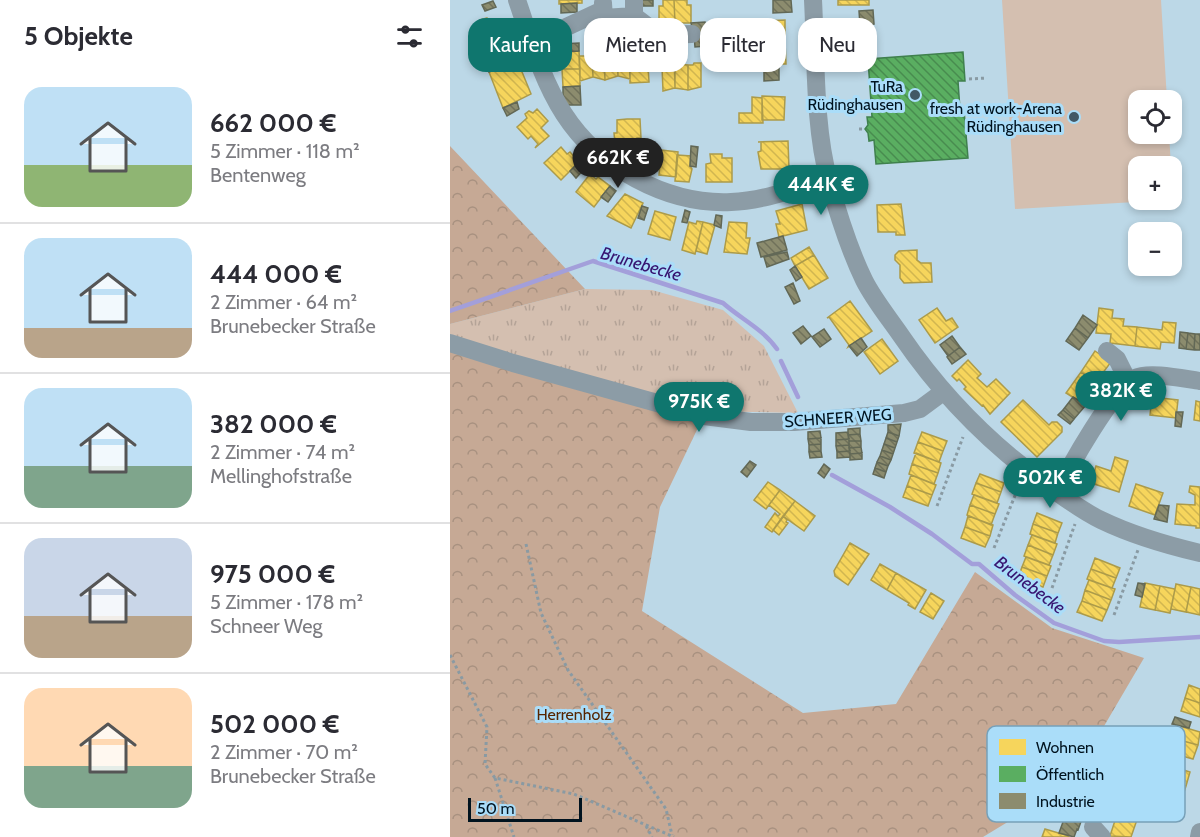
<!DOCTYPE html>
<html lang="de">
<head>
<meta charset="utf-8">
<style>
	body { margin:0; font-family:Cabin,sans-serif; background:#f7f7f7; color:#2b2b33; height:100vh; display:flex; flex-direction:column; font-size:22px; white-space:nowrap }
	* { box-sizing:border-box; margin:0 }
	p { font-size:20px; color:#7c7c81 }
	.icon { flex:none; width:33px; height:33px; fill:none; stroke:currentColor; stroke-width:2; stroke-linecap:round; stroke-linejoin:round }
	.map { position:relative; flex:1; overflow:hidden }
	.details { display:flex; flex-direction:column; background:#fff; width:450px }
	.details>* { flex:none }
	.banner { position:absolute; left:18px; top:18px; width:570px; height:54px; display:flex; gap:12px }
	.fabs { position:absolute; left:678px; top:90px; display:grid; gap:12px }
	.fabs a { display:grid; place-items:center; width:54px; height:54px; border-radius:12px; background:#fff; box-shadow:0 3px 9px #0003; font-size:30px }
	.scale { position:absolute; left:18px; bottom:15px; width:114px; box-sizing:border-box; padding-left:6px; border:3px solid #00131f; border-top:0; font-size:16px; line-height:21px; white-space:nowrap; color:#00131f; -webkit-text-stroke:4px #aaddf9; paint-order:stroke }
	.price { position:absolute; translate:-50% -51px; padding:0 14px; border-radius:21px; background:#0f766e; color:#fff; font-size:20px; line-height:39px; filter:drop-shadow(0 2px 3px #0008) }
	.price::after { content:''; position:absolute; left:50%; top:36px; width:18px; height:14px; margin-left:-9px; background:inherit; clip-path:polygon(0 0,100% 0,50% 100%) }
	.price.on { background:#222; color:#fff }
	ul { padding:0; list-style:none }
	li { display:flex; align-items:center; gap:18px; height:150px; padding:0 24px }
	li+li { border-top:2px solid #e1e1e2 }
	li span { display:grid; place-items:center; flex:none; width:168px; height:120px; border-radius:18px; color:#555 }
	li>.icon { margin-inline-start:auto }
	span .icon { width:72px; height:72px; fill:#fffc; stroke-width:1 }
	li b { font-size:26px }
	h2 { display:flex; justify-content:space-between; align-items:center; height:72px; padding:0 24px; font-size:26px }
	.pill { padding:0 21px; border-radius:18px; background:#fff; box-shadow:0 3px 9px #0003; font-size:21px; line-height:54px }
	.pill.on { background:#0f766e; color:#fff }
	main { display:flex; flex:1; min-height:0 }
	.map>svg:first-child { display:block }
</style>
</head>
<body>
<main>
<section class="details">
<h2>5 Objekte<svg class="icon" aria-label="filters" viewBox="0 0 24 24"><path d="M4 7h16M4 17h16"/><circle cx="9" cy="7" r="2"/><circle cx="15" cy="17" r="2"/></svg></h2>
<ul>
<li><span style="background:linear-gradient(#bfe0f5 65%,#8fb573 0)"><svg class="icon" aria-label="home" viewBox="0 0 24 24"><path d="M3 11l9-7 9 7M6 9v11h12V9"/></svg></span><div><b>662 000 €</b><p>5 Zimmer · 118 m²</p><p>Bentenweg</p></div></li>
<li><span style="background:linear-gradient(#bfe0f5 75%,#b9a48a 0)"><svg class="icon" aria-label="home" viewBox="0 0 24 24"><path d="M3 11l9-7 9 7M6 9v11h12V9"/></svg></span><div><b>444 000 €</b><p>2 Zimmer · 64 m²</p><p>Brunebecker Straße</p></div></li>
<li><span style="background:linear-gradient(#bfe0f5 65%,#7fa58c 0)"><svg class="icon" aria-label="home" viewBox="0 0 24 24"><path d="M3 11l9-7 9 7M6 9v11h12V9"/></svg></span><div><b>382 000 €</b><p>2 Zimmer · 74 m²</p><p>Mellinghofstraße</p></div></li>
<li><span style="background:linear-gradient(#c9d6e8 65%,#b9a48a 0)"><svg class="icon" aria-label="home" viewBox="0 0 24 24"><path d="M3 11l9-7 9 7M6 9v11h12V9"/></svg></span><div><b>975 000 €</b><p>5 Zimmer · 178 m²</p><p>Schneer Weg</p></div></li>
<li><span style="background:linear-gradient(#ffd9b3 65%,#7fa58c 0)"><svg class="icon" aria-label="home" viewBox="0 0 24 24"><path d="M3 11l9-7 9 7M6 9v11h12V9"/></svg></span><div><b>502 000 €</b><p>2 Zimmer · 70 m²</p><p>Brunebecker Straße</p></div></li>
</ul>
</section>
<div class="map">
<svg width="750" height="837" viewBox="0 0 750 837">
	<defs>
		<pattern id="grass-tufts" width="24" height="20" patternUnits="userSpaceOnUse" patternTransform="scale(1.5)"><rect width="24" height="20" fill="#d4bfb0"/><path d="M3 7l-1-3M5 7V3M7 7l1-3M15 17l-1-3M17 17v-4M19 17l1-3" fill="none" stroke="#b4a397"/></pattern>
		<pattern id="forest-crowns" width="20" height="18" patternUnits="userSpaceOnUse" patternTransform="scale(1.5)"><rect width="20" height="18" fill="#c6a995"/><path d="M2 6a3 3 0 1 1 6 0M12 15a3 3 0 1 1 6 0" fill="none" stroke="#a89180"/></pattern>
		<pattern id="homes-back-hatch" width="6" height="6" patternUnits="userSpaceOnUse" patternTransform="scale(1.5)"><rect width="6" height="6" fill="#f6d55c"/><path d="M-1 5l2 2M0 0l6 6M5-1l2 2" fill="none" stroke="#d1b650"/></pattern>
		<pattern id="public-back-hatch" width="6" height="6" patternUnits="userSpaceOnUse" patternTransform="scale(1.5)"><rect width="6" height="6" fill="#5aae61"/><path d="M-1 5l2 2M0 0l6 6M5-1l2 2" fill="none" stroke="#488c4f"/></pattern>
		<pattern id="industry-back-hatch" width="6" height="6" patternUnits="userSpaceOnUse" patternTransform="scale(1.5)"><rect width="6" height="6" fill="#8c8c6e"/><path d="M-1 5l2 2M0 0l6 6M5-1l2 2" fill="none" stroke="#70715a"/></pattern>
	</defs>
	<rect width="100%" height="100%" fill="#bcd8e7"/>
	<path fill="url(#grass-tufts)" d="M135,289l67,1 71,20 41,36 34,67 -92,-2 -256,-74v-13z"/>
	<path fill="url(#forest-crowns)" d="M0,146l135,143 -135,35z
		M0,337l256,74 -46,96 -18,104 161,102 93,-9 79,-132 77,56 92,30 -74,126 -87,53h-533z"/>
	<path fill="#d4bfb0" d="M552,0h159l6,100h-29v34h31l2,32h-33v34h31l-154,9z"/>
	<path fill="url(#homes-back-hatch)" stroke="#ac9b4a" stroke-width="1.5" d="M109,0h23v3l-23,1z
		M213,0h11l1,23 -16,1v-18h4z
		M224,0h13v5h4v18h-16z
		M388,0h31v5h-31z
		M37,18l3,6 -7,3 -3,-7z
		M335,20v22l-21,1 -2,-22z
		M47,22l9,21 -21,8 -3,-6 -3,1 -3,-8 3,-1 -2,-7z
		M335,42l1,22h-23l1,-21z
		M198,50v16l-18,1 -1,-16z
		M129,51l1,18h-18l-1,-17z
		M167,52l12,3 1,24 -12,-3z
		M167,52l1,24 -13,4 -1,-25z
		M136,53h6l1,24 -13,4 -1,-25h7z
		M142,53l12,2 1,25 -12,-3z
		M217,55h7l1,33 -12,3 -1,-24 6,-1z
		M63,63l7,4 11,27 -28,14 -14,-36z
		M244,63h7v24l-13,3v-25h5z
		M225,64l13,1v25l-13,-2z
		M198,66l1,16 -19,1v-16z
		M112,69h18v17l-17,1z
		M312,96l23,1 -1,23h-22z
		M302,97l10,1 1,25h-24v-10h13z
		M87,109l11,12 -7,7 8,8 -14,12 3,-4 -7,-8 -3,3 -11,-12 10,-9 -2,-4 4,-3 4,2z
		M177,119h13l1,19h-4v5l-22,1 -1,-11h3v-13z
		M338,141l1,28h-28l-3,-17 3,-1v-9h-3z
		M111,147l6,7 3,-2 9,10 -18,18 -17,-17z
		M211,150l17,2 -2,25 -17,-2z
		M260,154h12v4h10v24h-26v-18l5,-1z
		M227,155l14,1 -1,10 2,3 -3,13 -14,-1z
		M140,174l6,5 2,-2 12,9 -16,21 -18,-15z
		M175,194l18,9 -12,25 -24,-12z
		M352,204l5,26 -28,7 -3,-13h4l-4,-13z
		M451,204l4,31h-9v-3h-18l-1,-27z
		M205,211l21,6 -6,23 -22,-6z
		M247,221l6,1 -8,32 -13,-4 7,-28 7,2z
		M253,222l12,3 -8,29 -11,-3z
		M279,222l18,1 -1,15h4l-3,16 -23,-2z
		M359,247l5,8 -19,11 -4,-8z
		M467,250v10l4,3h10l1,19 -28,1 -4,-5v-13l-5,-5v-5l4,-4z
		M364,255l14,23 -19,11 -14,-23z
		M400,301l22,30 -24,16 1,-2 -20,-28 -2,1z
		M487,308l9,13 6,-3 6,9 -23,16 -16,-23z
		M649,308l14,2 -1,8 12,1 -1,7 14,1 -2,19 -25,-3 1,-9 -15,-1z
		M713,322l13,1 -2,20 -13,-1 -1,7 -25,-3 2,-19 25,3z
		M432,339l16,22 -18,13 -16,-22z
		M645,351l16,11 -15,20 -15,-10z
		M518,360l13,14 -4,4 10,9 9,-8 14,14 -20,21 -7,-9 -1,1 -18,-17 2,-2 -7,-8 -2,2 -5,-5z
		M631,372l15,10 -14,21 -16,-10z
		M702,397l26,3 -2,18 -26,-3z
		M573,400l26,25 3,-3h5l5,5v5l-25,25 -36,-35z
		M746,401l4,1v19l-6,-1z
		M472,432l25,9 -4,10 -25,-9z
		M468,442l25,9 -4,11 -25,-9z
		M466,453l25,10 -3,10 -26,-9z
		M665,457l13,4 -9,31 -28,-9 5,-17 15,5z
		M462,464l26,9 -4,11 -25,-10z
		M530,474l24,9 -3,9 -25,-9z
		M461,475l25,10 -4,10 -25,-9z
		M318,482l12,8 -14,19 -12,-9z
		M526,483l25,9 -4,11 -25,-9z
		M686,484l27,9 -8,22 -26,-9z
		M457,486l25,9 -4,11 -25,-9z
		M740,486l10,1v41h-4v-2l-21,-2 2,-20 18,1v-10l-6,-3z
		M330,490l15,11 -23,31 -7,-5 10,-14 3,3 2,-2 -11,-9z
		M524,495l25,9 -4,10 -25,-9z
		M345,501l20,15 -11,15 -21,-15z
		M520,505l25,9 -4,11 -24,-10z
		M587,513l25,10 -4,10 -25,-9z
		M333,516l4,4 -1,2 2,1 -9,12 -6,-5z
		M518,516l25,9 -3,11 -25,-9z
		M583,524l25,9 -3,10 -25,-9z
		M515,527l25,9 -5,11 -24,-9z
		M582,535l25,9 -4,11 -25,-10z
		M400,543l19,11 -21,31 -13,-9 -1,-5z
		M578,545l25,10 -4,10 -25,-9z
		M576,557l25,9 -4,10 -25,-9z
		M645,558l25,10 -4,10 -25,-9z
		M430,564l16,9 -9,17 -16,-10z
		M572,567l25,9 -4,11 -25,-9z
		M641,569l25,9 -4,10 -25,-9z
		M446,573l30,17 -11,19 -7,-4 1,-2 -22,-13z
		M639,580l26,9 -4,11 -26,-10z
		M695,583l15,3 -5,24 -15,-3z
		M726,584l15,3 -5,25 -15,-3z
		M710,586l15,3 -5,24 -15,-3z
		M741,587l9,2v26l-14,-3z
		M635,590l26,10 -4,10 -25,-9z
		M481,593l13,8 -11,18 -13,-7z
		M632,601l25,9 -5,11 -25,-9z
		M739,685l11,4v14l-15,-5z
		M735,698l15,5v14l-19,-6z
		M726,725l24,7 -2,13 -26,-7z
		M722,738l26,7 -5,14 -25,-7z
		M714,764l26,8 -4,14 -26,-8z
		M710,778l26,8 -4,12 -26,-8z
		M670,805l20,6 -9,26 -21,-1z
		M595,829l24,7 -1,1h-26z"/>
	<path fill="url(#public-back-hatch)" stroke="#3f804d" stroke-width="1.5" d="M513,52l2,29h-7l2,29h4l4,48 -92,6 -2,-24 -5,1 -1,-8 -3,-4 3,-4 -1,-8h5l-4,-58z"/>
	<path fill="url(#industry-back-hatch)" stroke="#626856" stroke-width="1.5" d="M190,0h13v6h-13z
		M323,0h18l1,12 -19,1z
		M43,1l3,6 -11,4 -3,-6z
		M127,3v9l-16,1v-9z
		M423,10l1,14 -14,1 -1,-14z
		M178,21h7v14h-7z
		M255,22l1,13h-12l-3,-12z
		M244,35h12v11l-11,1z
		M160,39h6l1,13 -7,1z
		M166,39h7v13h-6z
		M129,43v8l-18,1v-8z
		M198,43v7h-13v-6z
		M49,61l2,6 -12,5 -2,-6z
		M329,66v14l-15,1v-14z
		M130,86l1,19h-14l-4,-6v-12z
		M67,102l2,7 -12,7 -4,-8z
		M241,146l7,1 -2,20 -6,-1z
		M129,162l6,6 -9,10 -6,-7z
		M160,186l6,5 -8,11 -7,-5z
		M192,206l6,2 -4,12 -6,-2z
		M235,210l5,2 -3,11 -5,-1z
		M266,215l6,1 -1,12 -7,-3z
		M333,236l4,14 -26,7 -4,-14z
		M337,252l2,7 -22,8 -3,-10z
		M345,266l7,11 -6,4 -6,-11z
		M343,283l7,18 -6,3 -9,-17z
		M633,315l14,10 -9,13 -13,-10z
		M353,326l8,10 -10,8 -8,-11z
		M625,328l13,10 -9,12 -13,-9z
		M374,329l7,10 -11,8 -8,-10z
		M730,332l8,1 -2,16 -7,-1z
		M738,333l7,1 -1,16 -8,-1z
		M745,334h5v16h-6z
		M502,336l8,11 -12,9 -8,-11z
		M411,338l6,9 -10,9 -8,-10z
		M510,347l6,7 -14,10 -5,-7z
		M623,397l13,8 -12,14 -11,-9z
		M613,410l11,9 -4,5 -12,-9z
		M726,412h7l-2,15 -6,-1z
		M451,424l-2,12 -11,-4v-7z
		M410,428v6l-12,1v-6z
		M370,431l1,7 -13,1v-7z
		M398,432l1,7 -13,1v-7z
		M438,432l11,4 -2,6 -11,-4z
		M410,434l1,7h-12l-1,-6z
		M371,438v6l-12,1 -1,-6z
		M436,438l11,4 -2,6 -11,-4z
		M399,439v6l-13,1v-6z
		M399,441h12v6l-12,1z
		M371,444v7l-12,1v-7z
		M434,444l11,4 -2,6 -11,-4z
		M399,445l1,6 -13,1 -1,-6z
		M411,447l1,6 -12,1 -1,-6z
		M432,450l11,4 -2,6 -11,-4z
		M371,451l1,6 -12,1 -1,-6z
		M400,451v6l-13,1v-6z
		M412,453v6l-12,1v-6z
		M430,456l11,4 -3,6 -11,-4z
		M300,461l6,4 -9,12 -6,-5z
		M427,462l11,4 -2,6 -11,-4z
		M374,464l6,5 -6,9 -6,-5z
		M425,468l11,4 -2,6 -11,-4z
		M709,505l10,1 -2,16 -13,-3z
		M688,583l7,1 -3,13 -7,-2z
		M725,717l16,5 -2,6 -17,-4z
		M621,800l16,5 -9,25 -1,-1 -3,8 -15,-4z"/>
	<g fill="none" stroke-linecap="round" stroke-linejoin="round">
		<path stroke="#a39fda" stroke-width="4.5" d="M0,311l143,-50 130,42c18,16 40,26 54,46
			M331,361l17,36
			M382,475l58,32 42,27 40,30h7l36,31 39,28 50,18 15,1 81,-5"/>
		<path stroke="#899aa3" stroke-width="3" stroke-dasharray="3 3" stroke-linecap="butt" d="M519,79l18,-1
			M409,129h6
			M487,506l26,-69
			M76,544l15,69 27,57 98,139 6,26
			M544,548l26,-65
			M602,588l23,-64
			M664,615l24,-65
			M0,655l37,72 -2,37 10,14 79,16 100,43
			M45,778l19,59
			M196,826l6,11"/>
		<path stroke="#8c9ca6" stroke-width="18" d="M67,0c13,38 25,80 47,114 34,53 103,91 167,88 32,-1 66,-14 98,-23
			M363,0c3,56 1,128 16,181 9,33 20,68 35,99 10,20 25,38 38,57 43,63 94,113 156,156 14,10 28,20 43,27 31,15 65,25 99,33
			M153,3l1,15 30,-2v-16
			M184,16l25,19 33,-1
			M82,43l71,-33
			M0,343l63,20 191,53 47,6h43l110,-9 16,-4 23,-17
			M657,351l10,8 12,24
			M607,493c12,-26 55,-103 78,-115 14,-7 50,1 65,3
			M643,827l9,10
			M749,837l1,-5"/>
	</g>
	<g fill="#425865" stroke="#aaddf9" stroke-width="2">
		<circle cx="465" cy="95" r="6"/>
		<circle cx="624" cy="117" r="6"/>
	</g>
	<g text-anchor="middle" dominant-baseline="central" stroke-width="6" stroke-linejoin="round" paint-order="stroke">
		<g font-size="16" fill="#00131f" stroke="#aaddf9" text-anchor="end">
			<text x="453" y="86">TuRa<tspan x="453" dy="18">Rüdinghausen</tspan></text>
			<text x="612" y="108">fresh at work-Arena<tspan x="612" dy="18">Rüdinghausen</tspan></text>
		</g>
		<g font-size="16" fill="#00131f" stroke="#aaddf9">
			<text transform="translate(388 418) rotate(-4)">SCHNEER WEG</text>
		</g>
		<g font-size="16" fill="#562500" stroke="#aaddf9">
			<text x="124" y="714">Herrenholz</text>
		</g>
		<g font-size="18" font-style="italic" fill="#371571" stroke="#aaddf9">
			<text transform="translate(191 264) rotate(16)">Brunebecke</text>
			<text transform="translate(580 585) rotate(37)">Brunebecke</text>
		</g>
	</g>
	<rect x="537" y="726" width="198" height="96" rx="9" fill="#aaddf9" stroke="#77a0b8" stroke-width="1.5"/>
	<rect x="549" y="739" width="27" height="16" fill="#f6d55c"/>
	<rect x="549" y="766" width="27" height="16" fill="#5aae61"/>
	<rect x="549" y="793" width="27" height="16" fill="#8c8c6e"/>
	<g font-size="16" fill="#00131f">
		<text x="586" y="753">Wohnen</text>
		<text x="586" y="780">Öffentlich</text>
		<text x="586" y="807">Industrie</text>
	</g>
</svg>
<div class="fabs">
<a><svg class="icon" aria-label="locate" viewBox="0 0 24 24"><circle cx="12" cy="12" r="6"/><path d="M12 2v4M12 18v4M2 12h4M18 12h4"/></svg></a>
<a>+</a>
<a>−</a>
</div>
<div class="scale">50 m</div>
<b class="price on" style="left:168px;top:189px">662K €</b>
<b class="price" style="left:371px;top:216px">444K €</b>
<b class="price" style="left:671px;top:422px">382K €</b>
<b class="price" style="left:249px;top:433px">975K €</b>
<b class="price" style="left:600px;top:509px">502K €</b>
<div class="banner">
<a class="pill on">Kaufen</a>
<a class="pill">Mieten</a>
<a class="pill">Filter</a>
<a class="pill">Neu</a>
</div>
</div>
</main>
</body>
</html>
